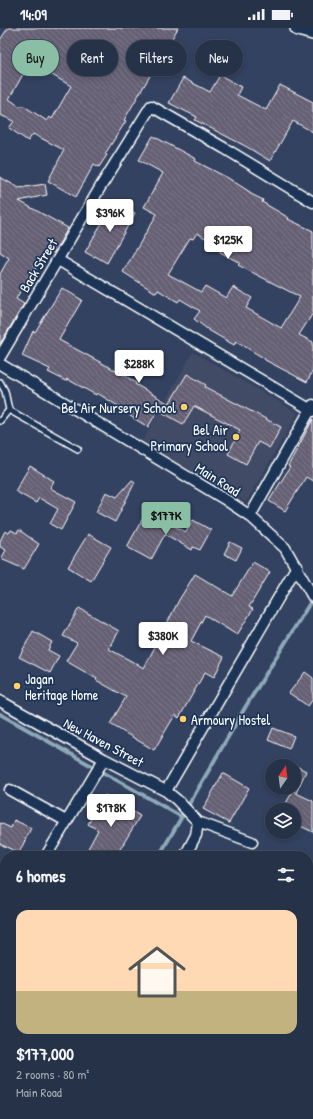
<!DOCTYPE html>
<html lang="en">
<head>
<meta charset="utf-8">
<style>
	body { margin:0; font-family:"Patrick Hand",sans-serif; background:#2e3a4f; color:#f1f3f6; height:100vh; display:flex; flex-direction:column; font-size:15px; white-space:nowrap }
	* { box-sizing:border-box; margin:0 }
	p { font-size:13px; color:#a4aab4 }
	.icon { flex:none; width:22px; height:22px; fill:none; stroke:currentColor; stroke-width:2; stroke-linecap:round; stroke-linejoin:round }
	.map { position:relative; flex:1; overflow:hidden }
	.sheet { position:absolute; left:0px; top:823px; width:313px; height:268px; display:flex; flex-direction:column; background:#263248; border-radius:16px 16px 0 0; box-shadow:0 2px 6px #0003,0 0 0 1px #424d60 }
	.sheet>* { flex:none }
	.guide { position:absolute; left:12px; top:12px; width:289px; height:36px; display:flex; gap:8px }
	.needle { width:26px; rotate:14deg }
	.fabs { position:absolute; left:265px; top:731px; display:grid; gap:8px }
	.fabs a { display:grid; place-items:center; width:36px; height:36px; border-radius:50%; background:#263248; box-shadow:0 2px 6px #0003,0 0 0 1px #424d60; font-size:20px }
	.price { position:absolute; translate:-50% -34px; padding:0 9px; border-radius:4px; background:#fff; color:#222; font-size:13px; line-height:26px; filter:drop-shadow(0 1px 2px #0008) }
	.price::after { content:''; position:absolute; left:50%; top:24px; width:12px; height:9px; margin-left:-6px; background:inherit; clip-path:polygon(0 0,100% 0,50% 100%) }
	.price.on { background:#8abfa5; color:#111 }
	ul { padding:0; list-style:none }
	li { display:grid; align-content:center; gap:8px; height:212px; padding:0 16px }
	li+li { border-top:1px solid #424d60 }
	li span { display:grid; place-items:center; height:124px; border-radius:12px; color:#555 }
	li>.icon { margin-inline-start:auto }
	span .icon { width:72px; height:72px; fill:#fffc; stroke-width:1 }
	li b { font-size:17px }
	h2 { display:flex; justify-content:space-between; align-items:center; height:48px; padding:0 16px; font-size:17px }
	.pill { padding:0 14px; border-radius:18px; background:#263248; box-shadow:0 2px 6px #0003,0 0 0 1px #424d60; font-size:14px; line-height:36px }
	.pill.on { background:#8abfa5; color:#111 }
	.status { display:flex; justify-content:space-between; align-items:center; height:28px; padding:0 20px; background:#263248; direction:ltr }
	.status svg { height:11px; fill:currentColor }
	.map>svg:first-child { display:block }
</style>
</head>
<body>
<div class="status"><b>14:09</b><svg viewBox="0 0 49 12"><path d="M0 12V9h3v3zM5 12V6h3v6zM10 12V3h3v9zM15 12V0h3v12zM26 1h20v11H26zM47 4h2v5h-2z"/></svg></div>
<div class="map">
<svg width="313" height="1091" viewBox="0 0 313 1091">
	<defs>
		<pattern id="building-back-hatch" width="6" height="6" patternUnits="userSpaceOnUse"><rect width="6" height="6" fill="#666174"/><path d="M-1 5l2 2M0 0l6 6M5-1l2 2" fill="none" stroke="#7d7989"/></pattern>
	</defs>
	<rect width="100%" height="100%" fill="#334260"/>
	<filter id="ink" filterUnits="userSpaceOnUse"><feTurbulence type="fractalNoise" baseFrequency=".025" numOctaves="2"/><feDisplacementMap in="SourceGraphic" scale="8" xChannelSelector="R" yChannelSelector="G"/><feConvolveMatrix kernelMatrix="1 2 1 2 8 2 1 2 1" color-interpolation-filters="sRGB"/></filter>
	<g filter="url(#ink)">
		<path fill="#424b66" d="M193,324l105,61 -52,89 -104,-60z"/>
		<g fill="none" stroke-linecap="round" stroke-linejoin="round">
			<path stroke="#8ea9b8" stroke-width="4" d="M0,686l182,103
				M159,828l87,-150 67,-108
				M8,1091l3,-5"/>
		</g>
		<path fill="url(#building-back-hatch)" stroke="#fff" fill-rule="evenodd" d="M8,0h170l-54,92 2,1 -21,33 2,1 -8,12 -5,-3 -18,33 -28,-16 16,-31 -31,-16 -5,7 -19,-13 5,-7 -14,-6v-75zM30,34l41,24 -19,33 -2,-2 -3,4 -23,-15h-5l-10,-7z
			M220,47l21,12 -4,8 29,15 14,-25 33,17v30l-20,-11 -23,40 -23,-14 -52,-27 2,-3 -28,-14 14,-25 27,14z
			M153,108l43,23 -1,2 33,17 22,14 -1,1 14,7 -1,2 27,16 -1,1 25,12v82l-14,22 14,7v28l-6,12 -42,-22v-1l-29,-18 -2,4 -24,-14 -16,-12 6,-8 -20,-12 -2,3 -20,-12 -2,3 -33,-21 34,-58 -13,-7 19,-34 -24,-13zM197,205l25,15 -2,4 20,11 -2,2 62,32 -19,31 -35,-20 6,-10 -19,-11 -7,11 -21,-12 -4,6 -33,-18 22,-36 3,1z
			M0,149l19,11 26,-4 2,11 -28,6 49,27 -14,25 -7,-4 -13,22 -2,-1 -16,29 8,5 -24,40v-70l9,-16 -9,-6z
			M114,174l21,11 -28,50 -12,-7 -1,1 -9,-5z
			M62,260l20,12 -23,40 65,35 12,8 -1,1 34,20 18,-30 19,11 -1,2 76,40 -11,21 -12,-6 -12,22 -18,-10 12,-24 -46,-24 -11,18 -25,-14 -10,17 -18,-11 1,-2 -34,-21 -1,2 -29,-16 -1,2 -18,-9 2,-3 -28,-13 11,-25 2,1z
			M313,391v62l-7,-4 -21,34 -16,-10 21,-34 -2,-1z
			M30,438l24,15 -4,7 26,14 -15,28 -11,-6 8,-15 -19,-11 -3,5 -21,-12z
			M132,452l3,2 -20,40 -19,-10 10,-20 11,5z
			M144,488l11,6 2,-5 29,15 7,-12 18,10 -11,20 -7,-3 -1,3 -27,-16 -14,26 -24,-13z
			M11,502l6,3 2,-3 20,14 -15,25 -23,-10 5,-9 -6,-3v-6l5,-10 4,2z
			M88,506l23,13 -20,34 -23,-14z
			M230,514l12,6 -6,12 -12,-6z
			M253,534l17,10 -21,35 4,2 -16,26 -32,-20 -14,26 33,16 -10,20 -9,-5 -26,46 -4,-3 -21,35 -44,-26 16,-27 -30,-17 1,-1 -31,-18 11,-18 -14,-7 16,-28 40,23 -10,18 35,19 35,-68 16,-26 37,22z
			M33,603l19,11 -4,8 11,6 -9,17 -31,-16z
			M305,644l8,6v21l-5,7 -19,-13z
			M273,700l21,8 -5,13 -21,-9z
			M294,737l12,6 -10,22 17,8v31l-19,-9v-13h-12l11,-19 1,1z
			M223,745l26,15 -20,35 -26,-14z
			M105,767l35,21 -24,40h-32l14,-26 -10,-6z
			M14,792l17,8 -12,25 -19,-9v-21l11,5z"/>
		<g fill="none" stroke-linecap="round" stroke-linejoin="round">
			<g stroke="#fff" stroke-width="8">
				<path id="lane" d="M0,354l5,9 4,19 69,39
					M0,393l9,-11"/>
			</g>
			<g stroke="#fff" stroke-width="13">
				<path id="street" d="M58,232l255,151
					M0,329l101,-171 50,-80 73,42 89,54
					M0,336l226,136 24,16 35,32 28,49
					M250,488l63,-111
					M0,673l104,58 62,32 11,9 21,22 -2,13 -11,21
					M10,762l56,31
					M166,763l131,-225
					M198,794l54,20
					M46,828l58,-97
					M0,907l5,-9
					M308,1003l5,2
					M30,1091l3,-5"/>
			</g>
			<g stroke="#fff" stroke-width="18">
				<path id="secondary" d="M298,0l15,4"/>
			</g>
			<use href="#lane" stroke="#1d3557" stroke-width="5"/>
			<use href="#street" stroke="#1d3557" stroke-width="10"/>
			<use href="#secondary" stroke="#1d3557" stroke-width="15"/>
		</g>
	</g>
	<g fill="#ffd166" stroke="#1d3557" stroke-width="1.5">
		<circle cx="184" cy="379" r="4"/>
		<circle cx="236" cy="409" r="4"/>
		<circle cx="17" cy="658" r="4"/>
		<circle cx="183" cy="691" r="4"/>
	</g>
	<g text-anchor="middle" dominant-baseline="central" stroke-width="3.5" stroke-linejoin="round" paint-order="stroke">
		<g font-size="14" fill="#fff" stroke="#1d3557">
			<text transform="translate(38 237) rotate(-59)">Back Street</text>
			<text transform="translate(218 451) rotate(32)">Main Road</text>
			<text transform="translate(104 714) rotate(28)">New Haven Street</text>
		</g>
		<g font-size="14" fill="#fff" stroke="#1d3557" text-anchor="end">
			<text x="176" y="379">Bel Air Nursery School</text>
			<text x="228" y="401">Bel Air<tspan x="228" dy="16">Primary School</tspan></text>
			<text x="25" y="650" text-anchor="start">Jagan<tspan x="25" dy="16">Heritage Home</tspan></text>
			<text x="191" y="691" text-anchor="start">Armoury Hostel</text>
		</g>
	</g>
</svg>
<div class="fabs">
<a><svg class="needle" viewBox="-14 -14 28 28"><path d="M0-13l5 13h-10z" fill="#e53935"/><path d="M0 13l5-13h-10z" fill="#a4aab4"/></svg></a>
<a><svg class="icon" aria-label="layers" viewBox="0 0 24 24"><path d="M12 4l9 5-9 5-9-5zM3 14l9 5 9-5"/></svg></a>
</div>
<b class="price" style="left:110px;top:205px">$396K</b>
<b class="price" style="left:228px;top:232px">$125K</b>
<b class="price" style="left:139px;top:356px">$288K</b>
<b class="price on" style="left:166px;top:508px">$177K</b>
<b class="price" style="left:163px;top:628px">$380K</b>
<b class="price" style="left:111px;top:800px">$178K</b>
<div class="guide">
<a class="pill on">Buy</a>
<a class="pill">Rent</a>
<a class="pill">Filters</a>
<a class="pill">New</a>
</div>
<section class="sheet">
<h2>6 homes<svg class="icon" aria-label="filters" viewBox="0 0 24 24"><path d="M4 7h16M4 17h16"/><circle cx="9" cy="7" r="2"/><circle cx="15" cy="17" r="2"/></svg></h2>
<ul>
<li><span style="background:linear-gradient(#ffd9b3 65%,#c2b280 0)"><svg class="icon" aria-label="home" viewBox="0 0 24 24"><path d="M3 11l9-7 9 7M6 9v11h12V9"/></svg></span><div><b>$177,000</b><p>2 rooms · 80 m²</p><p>Main Road</p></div></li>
</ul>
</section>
</div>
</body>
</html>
